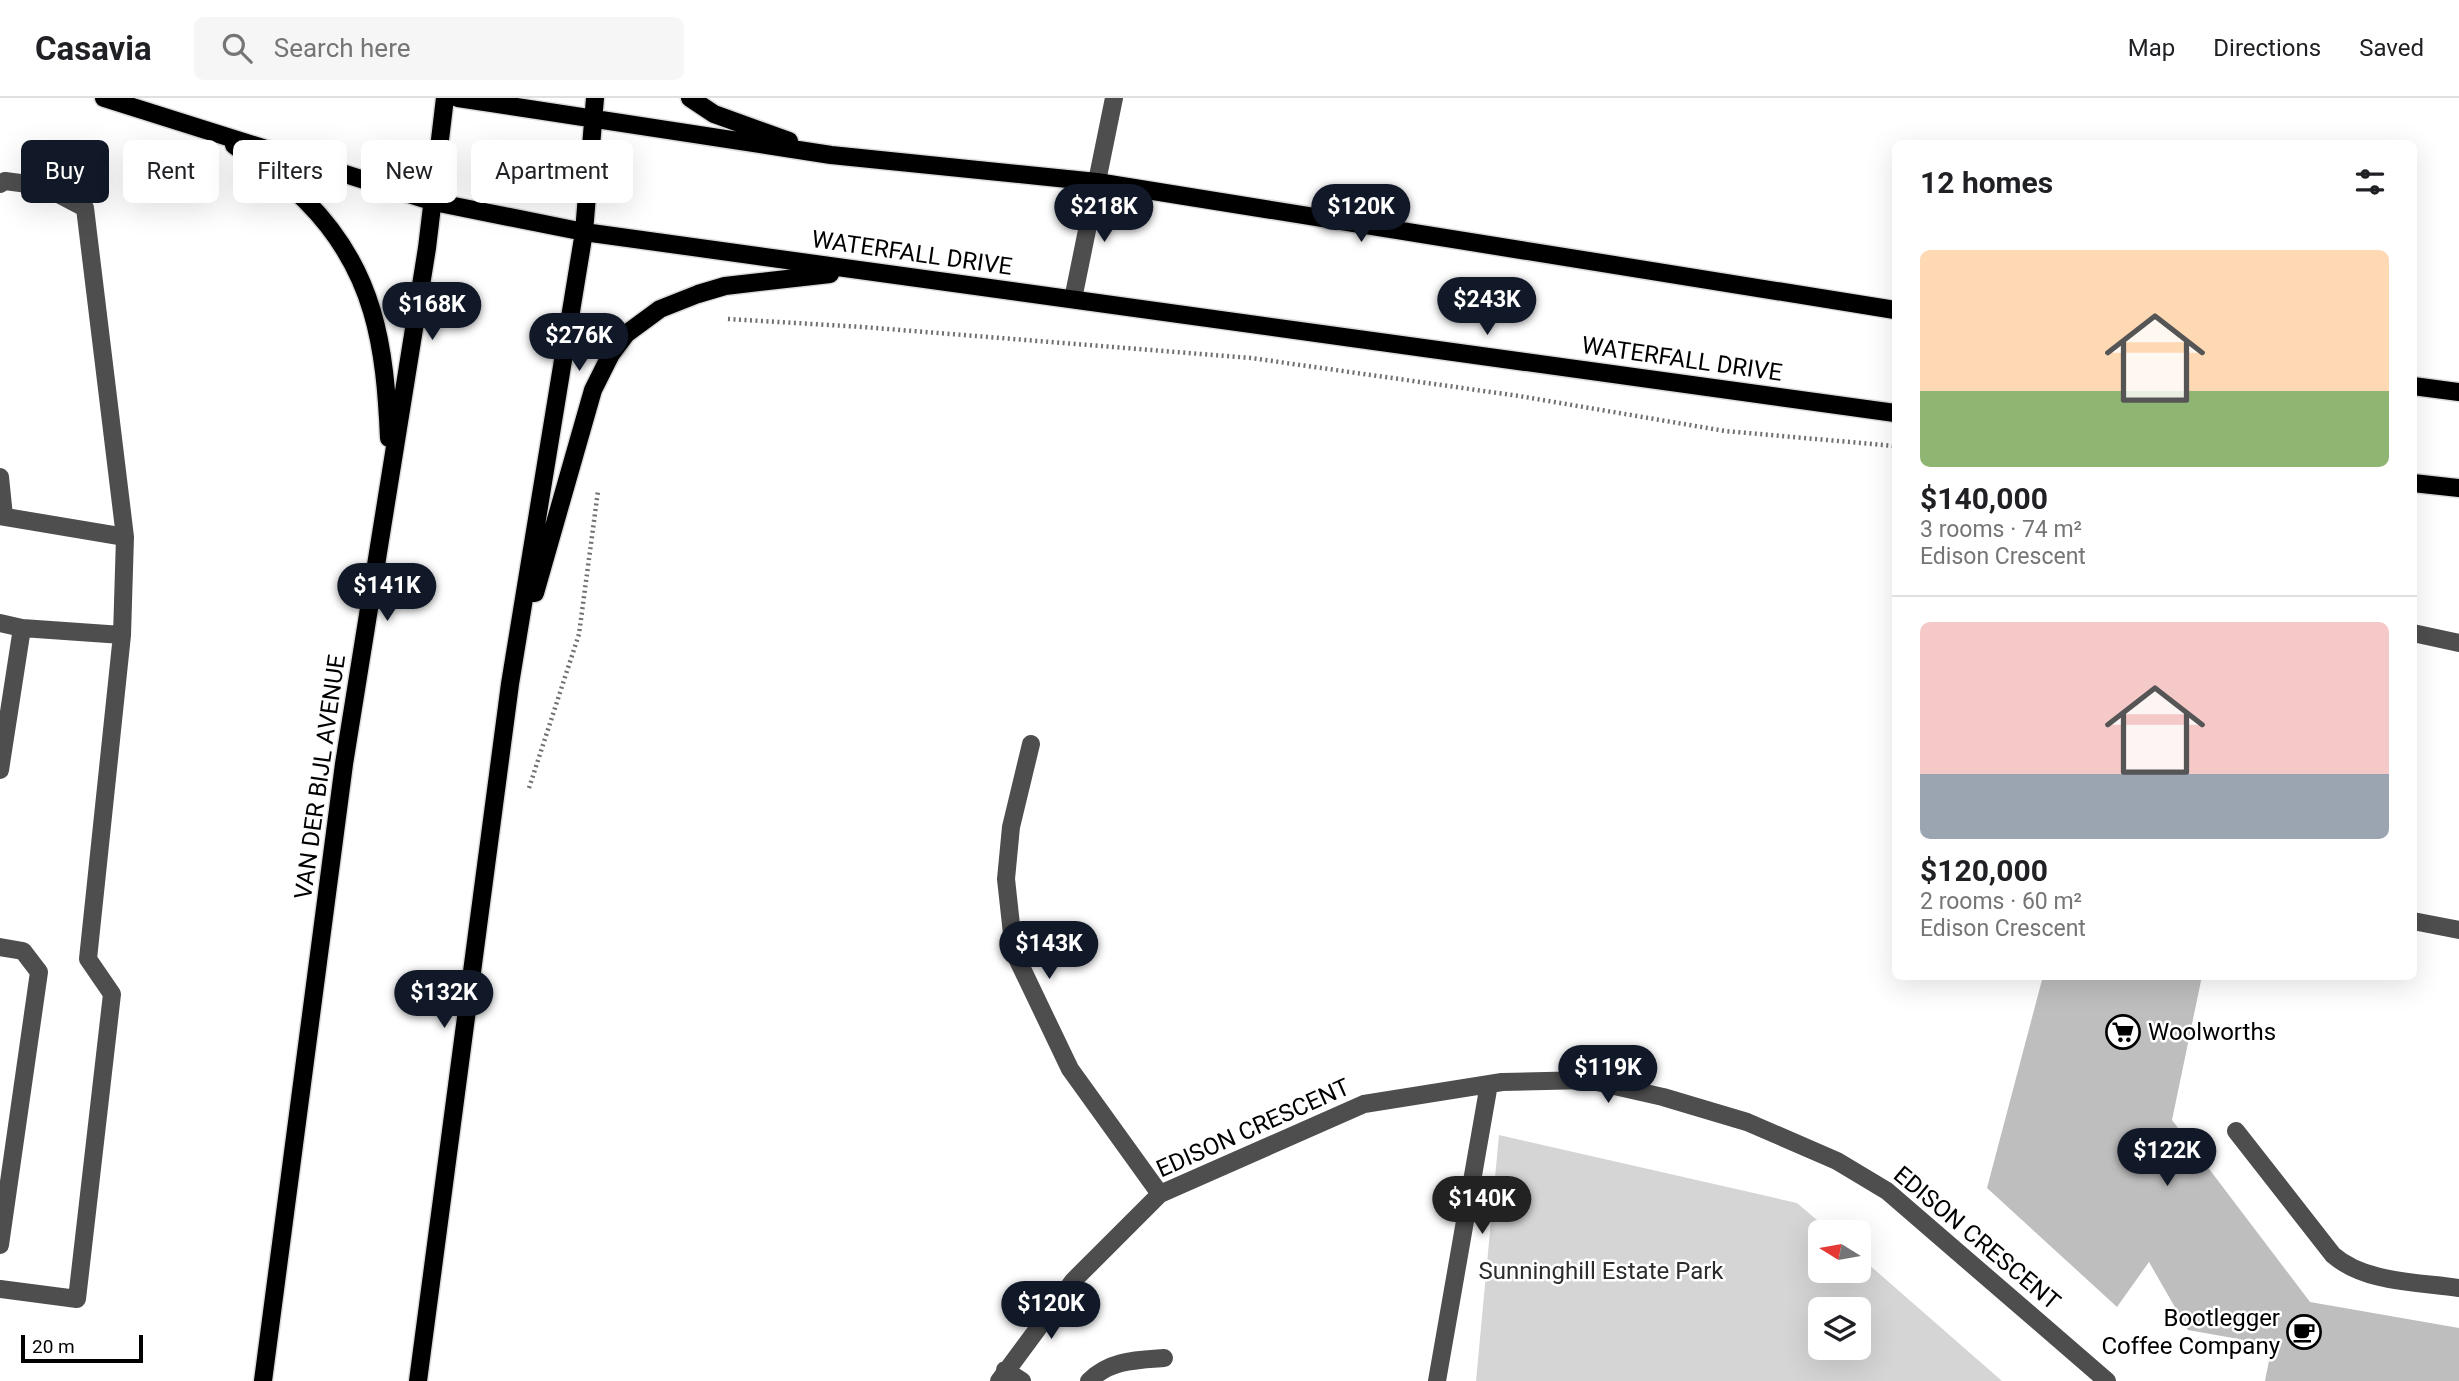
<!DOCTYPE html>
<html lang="en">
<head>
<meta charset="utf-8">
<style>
	body { margin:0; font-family:Roboto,sans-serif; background:#f6f6f6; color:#202124; height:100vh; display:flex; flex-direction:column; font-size:26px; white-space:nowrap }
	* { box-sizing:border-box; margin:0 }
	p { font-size:23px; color:#757577 }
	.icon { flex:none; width:38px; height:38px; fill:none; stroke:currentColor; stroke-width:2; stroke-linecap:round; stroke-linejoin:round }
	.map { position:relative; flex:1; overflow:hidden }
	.panel { position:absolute; left:1892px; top:42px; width:525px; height:840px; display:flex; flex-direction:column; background:#fff; border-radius:10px; box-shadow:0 7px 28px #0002 }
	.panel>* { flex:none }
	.hud { position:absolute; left:21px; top:42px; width:665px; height:63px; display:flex; gap:14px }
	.needle { width:46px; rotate:281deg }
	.controls { position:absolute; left:1808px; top:1122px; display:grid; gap:14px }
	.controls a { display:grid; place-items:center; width:63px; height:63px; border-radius:10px; background:#fff; box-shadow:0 7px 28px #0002; font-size:35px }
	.scale { position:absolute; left:21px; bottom:18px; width:122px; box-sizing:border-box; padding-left:7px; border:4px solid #000; border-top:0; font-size:19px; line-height:24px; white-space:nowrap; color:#000; -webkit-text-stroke:5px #fff; paint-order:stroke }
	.price { position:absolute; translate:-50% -60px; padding:0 16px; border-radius:24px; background:#111827; color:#fff; font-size:23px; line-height:46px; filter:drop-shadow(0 2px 4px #0008) }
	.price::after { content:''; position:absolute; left:50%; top:42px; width:21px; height:16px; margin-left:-10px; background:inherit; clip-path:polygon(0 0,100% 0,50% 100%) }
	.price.active { background:#222; color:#fff }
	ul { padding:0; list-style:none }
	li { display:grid; align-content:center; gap:14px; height:371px; padding:0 28px }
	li+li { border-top:2px solid #e0e0e0 }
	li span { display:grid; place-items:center; height:217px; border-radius:10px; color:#555 }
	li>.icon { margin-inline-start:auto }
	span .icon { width:126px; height:126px; fill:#fffc; stroke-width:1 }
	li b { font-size:30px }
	h2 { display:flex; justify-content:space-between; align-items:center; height:84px; padding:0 28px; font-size:30px }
	.chip { padding:0 24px; border-radius:10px; background:#fff; box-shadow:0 7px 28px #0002; font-size:24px; line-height:63px }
	.chip.active { background:#111827; color:#fff }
	header { display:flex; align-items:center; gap:42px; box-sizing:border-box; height:98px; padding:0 35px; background:#fff; border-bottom:2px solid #e0e0e0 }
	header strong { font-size:33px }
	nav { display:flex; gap:38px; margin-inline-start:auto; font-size:24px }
	.search { width:490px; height:63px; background:#f6f6f6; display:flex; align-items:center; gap:18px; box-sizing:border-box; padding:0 24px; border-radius:10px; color:#757577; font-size:26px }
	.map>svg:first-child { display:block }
</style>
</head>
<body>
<header>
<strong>Casavia</strong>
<div class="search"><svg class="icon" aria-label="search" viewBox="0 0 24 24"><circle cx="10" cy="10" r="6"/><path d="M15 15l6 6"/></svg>Search here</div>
<nav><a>Map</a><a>Directions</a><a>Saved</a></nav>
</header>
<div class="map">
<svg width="2459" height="1283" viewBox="0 0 2459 1283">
	<rect width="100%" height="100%" fill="#fff"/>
	<path fill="#d5d5d5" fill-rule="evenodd" d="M1499,1037l298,68 34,29h-11v38h38l1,-14 143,125h-526zM1820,1211h38v39h-38z"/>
	<path fill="#bebebe" d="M2043,878h159l-30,144 138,182 149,26v53h-194l7,-36 -84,-15 -39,-68 -32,45 -130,-119z"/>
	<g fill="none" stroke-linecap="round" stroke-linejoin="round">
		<g stroke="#dbdbdb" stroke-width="21">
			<path id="major" d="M104,0l330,104 150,30 1311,181
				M458,0l373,57 266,27 798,128
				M690,0l24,16 75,27
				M234,47c24,18 51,35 72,56 69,69 79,145 83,237
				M2413,288l46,6
				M2413,385l46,5
				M535,495l58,-203 18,-36 15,-20 34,-25 38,-15 27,-8 105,-12
				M263,1283l81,-617 83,-516 18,-150
				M418,1283l92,-697 74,-452 11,-134"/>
		</g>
		<path stroke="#707070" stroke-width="4.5" stroke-dasharray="2 3.5" stroke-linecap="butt" d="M728,221l135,8 388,31 268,38 206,35 170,15
			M529,690l50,-154 19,-143"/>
		<path stroke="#4e4e4e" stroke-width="18" d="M0,86l5,-3 38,5 42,22 40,329
			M1073,201l41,-201
			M0,379l4,39
			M0,418l125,21 -3,98 -34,324 24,35 -35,305 -77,-10
			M0,525l22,5 100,7
			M2413,535l46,10
			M1031,646l-20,83 -5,52 8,73 56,117 90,125
			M0,672l22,-142
			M2413,823l46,9
			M0,849l23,4 16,21 -39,273
			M2236,1033l97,124c32,28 85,27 126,33
			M1005,1272l17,11
			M999,1283l74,-100 87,-87 204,-90 138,-22 86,-2 75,17 84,25 90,39 50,30 220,190
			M1089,1283c21,-21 47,-21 75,-23
			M1437,1283l52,-297"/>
		<use href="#major" stroke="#000" stroke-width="18"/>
	</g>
	<defs>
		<g id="supermarket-ring" transform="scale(1.75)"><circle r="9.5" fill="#fff" stroke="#000" stroke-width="1.5"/><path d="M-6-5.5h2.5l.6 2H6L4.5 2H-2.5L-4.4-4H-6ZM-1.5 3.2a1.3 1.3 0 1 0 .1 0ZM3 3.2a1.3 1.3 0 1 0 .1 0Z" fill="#000"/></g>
		<g id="cafe-ring" transform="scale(1.75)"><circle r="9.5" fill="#fff" stroke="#000" stroke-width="1.5"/><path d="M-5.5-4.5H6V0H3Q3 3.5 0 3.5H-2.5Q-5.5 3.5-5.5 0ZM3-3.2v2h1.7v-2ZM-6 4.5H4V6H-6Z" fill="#000"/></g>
	</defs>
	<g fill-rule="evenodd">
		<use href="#supermarket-ring" x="2123" y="934"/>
		<use href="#cafe-ring" x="2304" y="1234"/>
	</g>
	<g text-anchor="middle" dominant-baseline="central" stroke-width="5" stroke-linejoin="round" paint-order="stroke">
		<g font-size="24" fill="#000" stroke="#fff">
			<text transform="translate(912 155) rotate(8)">WATERFALL DRIVE</text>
			<text transform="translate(1682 261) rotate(8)">WATERFALL DRIVE</text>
			<text transform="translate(320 679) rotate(-82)">VAN DER BIJL AVENUE</text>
			<text transform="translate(1253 1030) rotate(-24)">EDISON CRESCENT</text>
			<text transform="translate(1977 1140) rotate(40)">EDISON CRESCENT</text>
		</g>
		<g font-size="24" fill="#000" stroke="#fff" text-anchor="start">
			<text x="2148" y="934">Woolworths</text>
			<text x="2280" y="1220" text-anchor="end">Bootlegger<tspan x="2280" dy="28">Coffee Company</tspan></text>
		</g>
		<g font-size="24" fill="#2c2c2c" stroke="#fff">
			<text x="1601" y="1173">Sunninghill Estate Park</text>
		</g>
	</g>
</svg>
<div class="controls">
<a><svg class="needle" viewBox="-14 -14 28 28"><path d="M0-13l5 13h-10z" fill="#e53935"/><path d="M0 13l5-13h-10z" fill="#757577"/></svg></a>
<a><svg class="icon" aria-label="layers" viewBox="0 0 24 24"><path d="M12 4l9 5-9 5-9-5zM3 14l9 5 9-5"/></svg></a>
</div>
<div class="scale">20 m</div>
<b class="price" style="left:1104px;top:146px">$218K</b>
<b class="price" style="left:1361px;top:146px">$120K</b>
<b class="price" style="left:1487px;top:239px">$243K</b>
<b class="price" style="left:432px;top:244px">$168K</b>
<b class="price" style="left:579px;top:275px">$276K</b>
<b class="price" style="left:387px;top:525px">$141K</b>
<b class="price" style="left:1049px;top:883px">$143K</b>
<b class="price" style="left:444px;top:932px">$132K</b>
<b class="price" style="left:1608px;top:1007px">$119K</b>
<b class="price" style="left:2167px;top:1090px">$122K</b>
<b class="price active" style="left:1482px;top:1138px">$140K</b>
<b class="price" style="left:1051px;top:1243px">$120K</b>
<div class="hud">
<a class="chip active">Buy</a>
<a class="chip">Rent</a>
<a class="chip">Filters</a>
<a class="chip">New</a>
<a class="chip">Apartment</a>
</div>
<section class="panel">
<h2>12 homes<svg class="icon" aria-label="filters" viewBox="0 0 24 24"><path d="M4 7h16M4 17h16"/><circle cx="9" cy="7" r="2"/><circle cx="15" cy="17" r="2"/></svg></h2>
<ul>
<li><span style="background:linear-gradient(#ffd9b3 65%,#8fb573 0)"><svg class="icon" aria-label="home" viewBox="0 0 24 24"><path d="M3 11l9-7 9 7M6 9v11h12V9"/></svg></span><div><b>$140,000</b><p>3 rooms · 74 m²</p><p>Edison Crescent</p></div></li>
<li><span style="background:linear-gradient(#f6c9c9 70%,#9aa5b1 0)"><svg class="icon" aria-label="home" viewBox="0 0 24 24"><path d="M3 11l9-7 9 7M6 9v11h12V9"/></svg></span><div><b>$120,000</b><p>2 rooms · 60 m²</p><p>Edison Crescent</p></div></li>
</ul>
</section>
</div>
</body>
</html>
